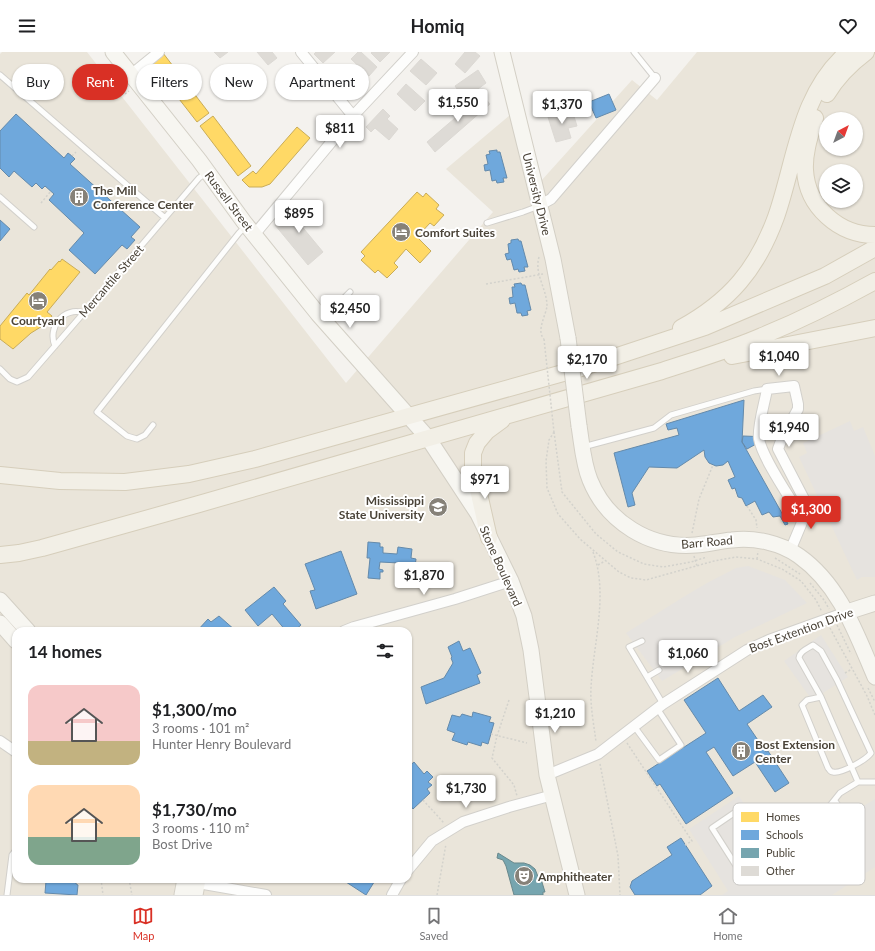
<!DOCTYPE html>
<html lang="en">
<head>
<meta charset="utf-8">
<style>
	body { margin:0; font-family:Lato,sans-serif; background:#f2f2f2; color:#202124; height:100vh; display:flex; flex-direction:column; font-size:15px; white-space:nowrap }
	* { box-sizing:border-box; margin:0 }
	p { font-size:13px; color:#757577 }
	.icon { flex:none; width:22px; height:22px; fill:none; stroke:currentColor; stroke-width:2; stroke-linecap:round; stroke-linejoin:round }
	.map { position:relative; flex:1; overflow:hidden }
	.panel { position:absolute; left:12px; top:575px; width:400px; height:256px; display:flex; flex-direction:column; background:#fff; border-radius:12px; box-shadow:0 1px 3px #0004 }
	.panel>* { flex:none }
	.guide { position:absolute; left:12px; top:12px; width:400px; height:36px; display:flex; gap:8px }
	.needle { width:26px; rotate:41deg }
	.tools { position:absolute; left:819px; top:60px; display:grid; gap:8px }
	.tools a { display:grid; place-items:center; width:44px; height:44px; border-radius:50%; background:#fff; box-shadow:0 1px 3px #0004; font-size:20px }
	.price { position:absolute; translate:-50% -34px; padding:0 9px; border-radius:4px; background:#fff; color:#222; font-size:13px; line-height:26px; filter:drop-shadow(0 1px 2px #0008) }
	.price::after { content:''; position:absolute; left:50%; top:24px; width:12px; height:9px; margin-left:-6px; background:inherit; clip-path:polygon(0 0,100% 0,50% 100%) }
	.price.current { background:#d93025; color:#fff }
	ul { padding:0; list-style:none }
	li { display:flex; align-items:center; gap:12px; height:100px; padding:0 16px }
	li span { display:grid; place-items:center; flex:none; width:112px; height:80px; border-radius:12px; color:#555 }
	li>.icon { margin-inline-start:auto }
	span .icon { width:48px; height:48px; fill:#fffc; stroke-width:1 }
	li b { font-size:17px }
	h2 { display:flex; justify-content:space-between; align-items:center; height:48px; padding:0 16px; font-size:17px }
	.chip { padding:0 14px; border-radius:18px; background:#fff; box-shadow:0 1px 3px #0004; font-size:14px; line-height:36px }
	.chip.current { background:#d93025; color:#fff }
	header { display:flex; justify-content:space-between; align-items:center; height:52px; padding:0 16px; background:#fff; font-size:18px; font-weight:700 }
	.menu { display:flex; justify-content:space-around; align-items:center; height:56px; border-top:1px solid #e0e0e0; background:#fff; font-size:11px; color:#757577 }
	.menu a { display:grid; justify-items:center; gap:2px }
	.menu .current { color:#d93025 }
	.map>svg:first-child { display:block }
</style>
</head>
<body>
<header><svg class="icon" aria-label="menu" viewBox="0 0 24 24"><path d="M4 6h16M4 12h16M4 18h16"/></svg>Homiq<svg class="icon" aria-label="heart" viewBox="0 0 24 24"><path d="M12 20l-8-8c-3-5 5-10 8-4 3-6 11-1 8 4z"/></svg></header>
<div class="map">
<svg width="875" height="843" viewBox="0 0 875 843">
	<rect width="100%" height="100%" fill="#f4f2ee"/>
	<path fill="#eae5da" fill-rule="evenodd" d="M2,0h85l259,331 147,-171 -47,-43 77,-65 18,77 91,-101 25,20 40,-48h178v843h-875v-841zM826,67h30v30h-30zM826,119h30v30h-30zM16,579h392v248h-392z"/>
	<path fill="#e6e3df" d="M850,369l4,10 9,-4 12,29v121h-13l-5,3 -58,-123 8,-4 -4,-10z
		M748,514l37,14 22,23 -72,34 -73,44 -36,-48 59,-37 22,-13 29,-15z
		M821,583l27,42 -36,23 -28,-39z
		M739,744l27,42 9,1 18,-11 9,-13 21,16 52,-32v68l-43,28h-110l6,-4 -39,-62z"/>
	<path fill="#ffd966" stroke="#c9ac58" d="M163,1l46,60 -12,9 -46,-59z
		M213,64l38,50 -13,10 -38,-50z
		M297,75l13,11 -40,46 -8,3h-13l-7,-7 11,-9 3,3z
		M417,140l6,5 3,-4 13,12 -3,4 8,6 -10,11 -4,-3 -13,14 14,14 -11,12 -14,-14 -12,14 4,4 -11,11 -9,-8 -3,3 -14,-13 4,-4 -4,-4z
		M62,207l18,13 -33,40 5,4 -4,5 -4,4 -13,8 -18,16 -13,-10v-13l27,-33 2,2 21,-26 1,1 8,-9 1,1z"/>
	<path fill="#6fa8dc" stroke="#648aab" d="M609,42l7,16 -20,8 -7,-16z
		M16,62l48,44 4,-5 4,3 3,3 -5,5 70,63 -9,10 4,3 -8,9 -5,-4 -27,29 -26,-24 15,-17 -35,-33 5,-6 -9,-8 -3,3 -6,-6 -4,4 -18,-16 -5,6 -9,-9v-37z
		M497,98v2h3l7,26h-4l1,4 -7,1 -1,-3 -4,1 -2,-11 -5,1 -1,-6 4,-1 -2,-9 4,-1 -1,-3z
		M0,168l10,9 -10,12z
		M518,187l1,2h2l7,26h-4l1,4 -6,1 -1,-3 -4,1 -3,-11 -4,1 -2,-6 4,-1 -1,-9 3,-1v-3z
		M521,231l1,2h3l6,25 -4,1 1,4 -6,1 -1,-3h-4l-2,-10 -5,1 -1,-6 4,-1 -1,-10h3l-1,-3z
		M744,348l-2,42 46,82 -3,1 -5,-9 -7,1 -4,-5 -7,3 -7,-14 -9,5 -4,-8 -4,-1 -3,-9 -3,1 -4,-9 7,-3 -7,-16 -5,4 -7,1 -7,-3 -4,-6 -1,-7 -27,18 -28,-1 -17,26 3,12 -7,2 -14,-54 65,-18 -2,-7 -9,2 -2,-6z
		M743,384l26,1 -22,12 -5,-7z
		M368,490l12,1v4h3v6l14,1 1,-7 14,2 -1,9 5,1 -1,8h2l-1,9h-4v5l-13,-1v-5l-3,-1v-4h3v-7l-19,-1 -1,7 4,1v2h-3v7l-12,-1 2,-20h-3z
		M341,499l16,43 -41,15 -6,-18 5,-1 -10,-26z
		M274,535l12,14 -3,3 18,21 -7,6h-8l-14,-17 -14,12 -13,-16z
		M219,564l17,15h-39l11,-12 3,3z
		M459,589l4,10 7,-3 11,25 -4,2 3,8 -54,21 -5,-17 23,-9 9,-15 -2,-5 1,-1 -4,-10z
		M718,626l21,33 24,-16 9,12 -25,17 19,28 2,-1 21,32 -14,9 -20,-30 -22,14 -19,-29 -8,5 27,41 -47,31 -26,-40 -3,2 -10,-15 59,-38 -22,-33z
		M473,660l18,5 -2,5 5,1 -6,21 -6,-2 -1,4 -13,-4 -1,3 -15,-5 3,-7 -8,-3 5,-15 8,2 2,-3 10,3z
		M414,710l10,12 3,-3 6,6 -5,5 4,3 -5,4 3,4 -17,16 -3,-4 -2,2v-40z
		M681,786l31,48 -12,9h-65l-5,-8 2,-6 40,-26 -5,-8z
		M29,827h50v3h-3v2l2,1 -1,10 -32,-2 1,-12z
		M348,827h28l-10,16 -20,-13z"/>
	<path fill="#76a5af" stroke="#69888c" d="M498,801l16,10h10l6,2 5,4 4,10h2l4,13h-2v3h-29l-8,-29 -3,-6 -6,-2z"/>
	<path fill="#dedbd6" stroke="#dcd9d4" d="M214,0h14l-8,6z
		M257,0h15l5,6 -9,7z
		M316,0h19l-12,11 -9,-9z
		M358,0h3l16,15 -8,9 -18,-17z
		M372,0h18l-10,10 -9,-9z
		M465,0h10l5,4 -15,17 -10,-9z
		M421,7l16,14 -11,12 -16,-14z
		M346,15l16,14 -13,14 -6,-6 3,-4 -9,-8z
		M478,18l8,13 -16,12 1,2 -11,8 -1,-3 5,-3 -9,-13z
		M406,32l19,17 -10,10 -18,-17z
		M482,43l8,9 -55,48 -8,-10z
		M383,57l7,7 -3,3 11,10 -9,11 -14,-12 -4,4 -5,-5z
		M572,58l5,16 -9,2 3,10 -15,4 -8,-25z
		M292,152l8,7 5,-7 5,5 -11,14 24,29 -15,13 -33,-40z"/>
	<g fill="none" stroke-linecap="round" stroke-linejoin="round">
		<g stroke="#d2d0cb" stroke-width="7">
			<path id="lane" d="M634,0l21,26
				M0,23l165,143
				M0,145l34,30
				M487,171l36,-11 16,-6
				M319,261l20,-10 11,-11
				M55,294c-8,-19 9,-40 29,-33
				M0,317l10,10 7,3 11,-5 66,-76 105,-123 7,-5
				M153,373l-8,10 -8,4 -10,-3 -30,-24 142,-179 7,-7
				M583,395l71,-19 17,-13 83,-24 13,-2
				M642,589l-13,6 34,57
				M647,625l12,-7
				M821,645l-14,3 -5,5 26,63c2,2 2,4 5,4 8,2 33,-12 38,-19l-34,-73 -16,-29 -8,-6c-6,4 -13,6 -14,13l22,39 37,85
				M634,674l25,34 22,-15 -24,-37
				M835,749l19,28
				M820,766l20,-25 18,-11h17
				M740,820l-28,-44 22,-15 29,44
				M7,843l5,-40 4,-5"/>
		</g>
		<g stroke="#d2d0cb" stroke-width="12">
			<path id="street" d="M301,0l52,64
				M132,22l27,-22
				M540,153l11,-6 104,-121
				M254,183l99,-119 60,-64
				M790,499l13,-31 -1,-8 -2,-5 -6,-2c-10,-16 -32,-49 -35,-66 -2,-12 6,-37 8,-50l27,-3 4,18v5l-16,29 -4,11 26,50 -4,8
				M344,579l10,-4 101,-28 56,-18
				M0,689l16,11
				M547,723l51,-21 65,-50 84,-54 22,-10 78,-28
				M408,818l24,-29 31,-19 46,-15 44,-12
				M198,831l68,12
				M392,843l9,-16"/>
		</g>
		<g stroke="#d3cfc5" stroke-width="17">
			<path id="secondary" d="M113,0l86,108 45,62 74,92 110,124 50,76 33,67 13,35 7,34 16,125 30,120
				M502,0l51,207 15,79
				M579,374c3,18 4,37 11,54 17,42 60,69 106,65 12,-1 24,-4 36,-5 22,-3 49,3 67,16 41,29 57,77 76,121
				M0,548l28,31
				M847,560l28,-9
				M0,571l16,18
				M182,843l3,-16
				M195,843l3,-16"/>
		</g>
		<g stroke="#d6cebb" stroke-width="18">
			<path id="primary" d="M827,42c10,-17 23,-30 39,-42
				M815,66c-5,17 -11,35 -10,52 2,37 34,65 70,65
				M681,276c49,-27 76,-59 95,-111 20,-57 23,-123 72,-165
				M732,304l143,-28
				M0,423l60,6 65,1 64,-8 66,-15 326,-91 124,-41 120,-51 50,-28
				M489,486l-16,-71v-14l4,-10 10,-12 15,-11
				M0,503l19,-2 23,-5 157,-44 463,-133c33,-11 68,-21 100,-35 39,-16 77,-35 113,-55"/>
		</g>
		<path stroke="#d3d2cc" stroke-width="1.5" stroke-dasharray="2 2" stroke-linecap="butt" d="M125,42l4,-3
			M72,104l4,-4
			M41,151l10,-12
			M539,205c-5,17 8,32 8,49 -1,9 -11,25 -3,33
			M486,232l57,-10
			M554,380l-5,8 -3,21 1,27 11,26 22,25 39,33 12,6 15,2 68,-19 22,-4 21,2 25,10 19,12 15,19 6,12
			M554,380l8,60 34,42 22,18 26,12 19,3 28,-5 16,-5
			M747,454l9,14 1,8
			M692,481l7,-34 14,-34
			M593,500c16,42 0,92 -2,136 -1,18 3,37 5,54
			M694,504l3,10
			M775,506l25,16
			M757,507l1,-8
			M598,513l7,-4
			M810,531l14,17 5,9
			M837,573l14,29
			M830,576l37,68 8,19
			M845,621l7,-4
			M868,636l7,14
			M509,648l-12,36 -5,22 22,27 3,11
			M491,682l36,9
			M627,691l65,98 -7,4
			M600,712l18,92 2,39
			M423,748l21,23
			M101,827l2,16
			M129,827l3,16
			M437,843l9,-51"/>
		<use href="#lane" stroke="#fdfdfc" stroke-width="5"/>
		<use href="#street" stroke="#fdfdfc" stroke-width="10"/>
		<use href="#secondary" stroke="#f7f6f1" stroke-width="15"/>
		<use href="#primary" stroke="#f2efe6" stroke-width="16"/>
		<g stroke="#d3cfc5" stroke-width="17" stroke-linecap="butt">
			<path id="secondary-bridge" d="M568,286l11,88"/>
		</g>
		<path stroke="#d3d2cc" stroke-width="1.5" stroke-dasharray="2 2" stroke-linecap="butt" d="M544,287l10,93"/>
		<use href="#secondary-bridge" stroke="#f7f6f1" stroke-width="15"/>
	</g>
	<defs>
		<g id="building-disc" transform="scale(1)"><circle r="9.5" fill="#868178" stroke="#fff"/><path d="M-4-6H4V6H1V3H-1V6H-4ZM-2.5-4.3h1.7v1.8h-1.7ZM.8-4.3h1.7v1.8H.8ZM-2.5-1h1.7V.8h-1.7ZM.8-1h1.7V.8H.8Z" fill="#fff"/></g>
		<g id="hotel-disc" transform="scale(1)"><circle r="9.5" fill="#868178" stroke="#fff"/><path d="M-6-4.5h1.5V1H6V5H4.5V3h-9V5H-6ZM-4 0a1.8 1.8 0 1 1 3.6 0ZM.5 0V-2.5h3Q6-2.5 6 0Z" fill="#fff"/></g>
		<g id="university-disc" transform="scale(1)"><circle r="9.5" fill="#868178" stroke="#fff"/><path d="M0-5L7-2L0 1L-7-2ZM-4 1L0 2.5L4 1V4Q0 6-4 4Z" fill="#fff"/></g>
		<g id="theatre-disc" transform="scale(1)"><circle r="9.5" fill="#868178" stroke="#fff"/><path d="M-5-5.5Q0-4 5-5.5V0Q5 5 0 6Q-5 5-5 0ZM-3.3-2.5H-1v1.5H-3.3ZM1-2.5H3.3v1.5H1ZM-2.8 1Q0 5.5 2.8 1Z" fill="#fff"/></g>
	</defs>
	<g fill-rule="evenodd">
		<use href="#building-disc" x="79" y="145"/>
		<use href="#hotel-disc" x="401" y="180"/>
		<use href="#hotel-disc" x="38" y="249"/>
		<use href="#university-disc" x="438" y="455"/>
		<use href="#building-disc" x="741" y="699"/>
		<use href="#theatre-disc" x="524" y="824"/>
	</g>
	<g text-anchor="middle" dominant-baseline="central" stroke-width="4" stroke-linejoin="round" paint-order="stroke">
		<g font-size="12" font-weight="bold" fill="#4b4439" stroke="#fff" text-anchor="start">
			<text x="93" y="138">The Mill<tspan x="93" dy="14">Conference Center</tspan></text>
			<text x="415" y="180">Comfort Suites</text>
			<text x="38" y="268" text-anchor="middle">Courtyard</text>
			<text x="424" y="448" text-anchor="end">Mississippi<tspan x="424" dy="14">State University</tspan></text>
			<text x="755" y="692">Bost Extension<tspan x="755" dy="14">Center</tspan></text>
			<text x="538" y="824">Amphitheater</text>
		</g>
		<g font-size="12" fill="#4b4439" stroke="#fff">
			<text transform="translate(537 142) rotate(76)">University Drive</text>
			<text transform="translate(229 149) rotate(53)">Russell Street</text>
			<text transform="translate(111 229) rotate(-49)">Mercantile Street</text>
			<text transform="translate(707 490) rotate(-5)">Barr Road</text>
			<text transform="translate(501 514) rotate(66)">Stone Boulevard</text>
			<text transform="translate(801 578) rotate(-20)">Bost Extention Drive</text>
		</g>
	</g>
	<rect x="733" y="751" width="132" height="82" rx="6" fill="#fff" stroke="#c9c7c4" stroke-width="1"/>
	<rect x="741" y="760" width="18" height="10" fill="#ffd966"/>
	<rect x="741" y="778" width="18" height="10" fill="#6fa8dc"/>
	<rect x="741" y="796" width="18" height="10" fill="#76a5af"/>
	<rect x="741" y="814" width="18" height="10" fill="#dedbd6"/>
	<g font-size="11" fill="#4b4439">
		<text x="766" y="769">Homes</text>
		<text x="766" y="787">Schools</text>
		<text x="766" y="805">Public</text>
		<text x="766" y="823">Other</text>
	</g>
</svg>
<div class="tools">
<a><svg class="needle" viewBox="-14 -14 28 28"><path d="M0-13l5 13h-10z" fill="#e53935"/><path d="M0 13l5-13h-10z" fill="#757577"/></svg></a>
<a><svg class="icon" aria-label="layers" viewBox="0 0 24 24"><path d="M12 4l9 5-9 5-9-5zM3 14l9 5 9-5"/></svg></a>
</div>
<b class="price" style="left:458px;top:71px">$1,550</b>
<b class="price" style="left:562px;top:73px">$1,370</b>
<b class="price" style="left:340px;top:97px">$811</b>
<b class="price" style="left:299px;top:182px">$895</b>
<b class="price" style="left:350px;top:277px">$2,450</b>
<b class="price" style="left:779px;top:325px">$1,040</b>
<b class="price" style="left:587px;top:328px">$2,170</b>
<b class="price" style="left:789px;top:396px">$1,940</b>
<b class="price" style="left:485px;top:448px">$971</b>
<b class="price current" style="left:811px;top:478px">$1,300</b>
<b class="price" style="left:424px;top:544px">$1,870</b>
<b class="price" style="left:688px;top:622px">$1,060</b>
<b class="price" style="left:555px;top:682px">$1,210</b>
<b class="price" style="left:466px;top:757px">$1,730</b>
<div class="guide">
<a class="chip">Buy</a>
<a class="chip current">Rent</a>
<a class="chip">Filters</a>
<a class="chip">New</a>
<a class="chip">Apartment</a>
</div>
<section class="panel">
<h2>14 homes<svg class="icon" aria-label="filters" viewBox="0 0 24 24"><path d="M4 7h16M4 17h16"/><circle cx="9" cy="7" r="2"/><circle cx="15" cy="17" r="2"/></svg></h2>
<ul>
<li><span style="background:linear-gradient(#f6c9c9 70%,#c2b280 0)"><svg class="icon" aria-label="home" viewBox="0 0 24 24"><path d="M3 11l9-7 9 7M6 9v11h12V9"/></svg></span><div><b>$1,300/mo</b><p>3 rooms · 101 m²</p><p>Hunter Henry Boulevard</p></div></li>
<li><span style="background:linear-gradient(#ffd9b3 65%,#7fa58c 0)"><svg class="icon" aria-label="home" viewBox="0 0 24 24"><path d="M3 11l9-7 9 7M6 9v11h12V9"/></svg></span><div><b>$1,730/mo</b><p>3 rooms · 110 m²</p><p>Bost Drive</p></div></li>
</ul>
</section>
</div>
<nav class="menu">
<a class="current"><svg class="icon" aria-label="map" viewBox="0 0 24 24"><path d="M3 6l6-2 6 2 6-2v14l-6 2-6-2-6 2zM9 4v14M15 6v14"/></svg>Map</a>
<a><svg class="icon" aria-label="saved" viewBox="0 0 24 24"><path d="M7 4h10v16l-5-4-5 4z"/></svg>Saved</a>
<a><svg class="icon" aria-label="home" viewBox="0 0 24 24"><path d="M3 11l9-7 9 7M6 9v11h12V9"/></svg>Home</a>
</nav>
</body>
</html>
